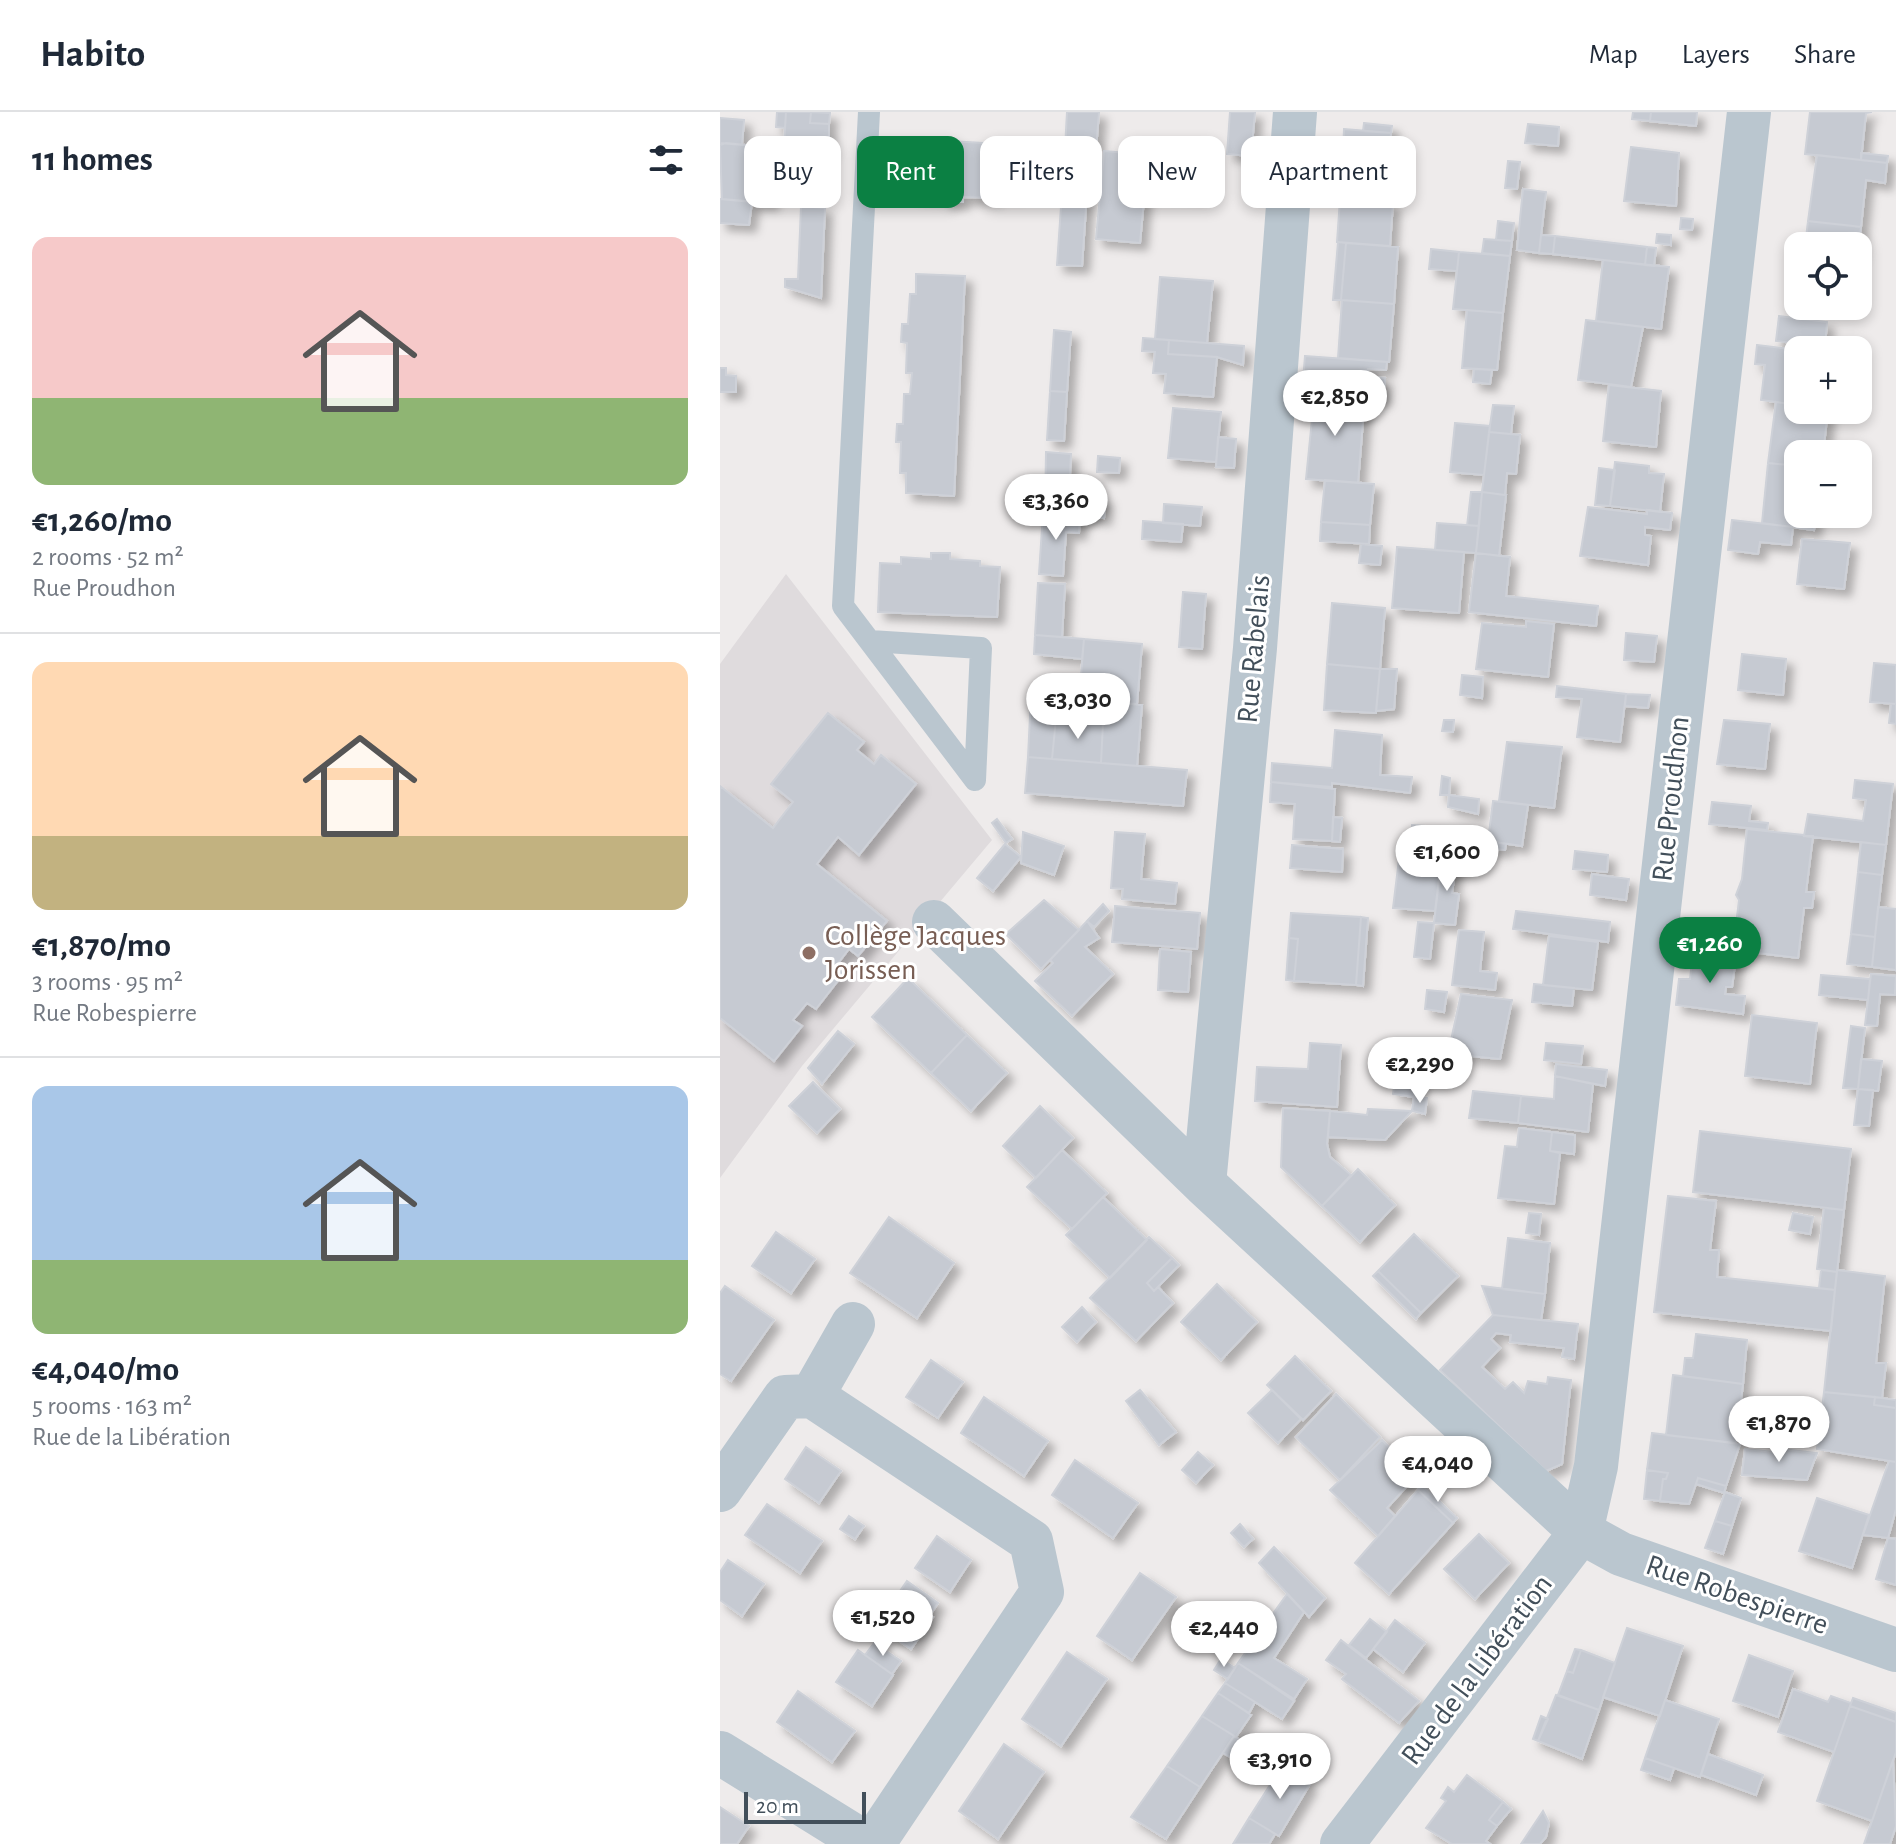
<!DOCTYPE html>
<html lang="en">
<head>
<meta charset="utf-8">
<style>
	body { margin:0; font-family:"Alegreya Sans",sans-serif; background:#f6f6f7; color:#1f2937; height:100vh; display:flex; flex-direction:column; font-size:30px; white-space:nowrap }
	* { box-sizing:border-box; margin:0 }
	p { font-size:26px; color:#747a83 }
	.icon { flex:none; width:44px; height:44px; fill:none; stroke:currentColor; stroke-width:2; stroke-linecap:round; stroke-linejoin:round }
	.map { position:relative; flex:1; overflow:hidden }
	.panel { display:flex; flex-direction:column; background:#fff; width:720px }
	.panel>* { flex:none }
	.hud { position:absolute; left:24px; top:24px; width:760px; height:72px; display:flex; gap:16px }
	.controls { position:absolute; left:1064px; top:120px; display:grid; gap:16px }
	.controls a { display:grid; place-items:center; width:88px; height:88px; border-radius:16px; background:#fff; box-shadow:0 4px 12px #0003; font-size:40px }
	.scale { position:absolute; left:24px; bottom:20px; width:122px; box-sizing:border-box; padding-left:8px; border:4px solid #424f5a; border-top:0; font-size:22px; line-height:28px; white-space:nowrap; color:#424f5a; -webkit-text-stroke:6px #fff; paint-order:stroke }
	.price { position:absolute; translate:-50% -68px; padding:0 18px; border-radius:28px; background:#fff; color:#222; font-size:26px; line-height:52px; filter:drop-shadow(0 2px 4px #0008) }
	.price::after { content:''; position:absolute; left:50%; top:48px; width:24px; height:18px; margin-left:-12px; background:inherit; clip-path:polygon(0 0,100% 0,50% 100%) }
	.price.selected { background:#0b8043; color:#fff }
	ul { padding:0; list-style:none }
	li { display:grid; align-content:center; gap:16px; height:424px; padding:0 32px }
	li+li { border-top:2px solid #e0e1e3 }
	li span { display:grid; place-items:center; height:248px; border-radius:16px; color:#555 }
	li>.icon { margin-inline-start:auto }
	span .icon { width:144px; height:144px; fill:#fffc; stroke-width:1 }
	li b { font-size:34px }
	h2 { display:flex; justify-content:space-between; align-items:center; height:96px; padding:0 32px; font-size:34px }
	.pill { padding:0 28px; border-radius:16px; background:#fff; box-shadow:0 4px 12px #0003; font-size:28px; line-height:72px }
	.pill.selected { background:#0b8043; color:#fff }
	header { display:flex; align-items:center; gap:48px; box-sizing:border-box; height:112px; padding:0 40px; background:#fff; border-bottom:2px solid #e0e1e3 }
	header strong { font-size:38px }
	nav { display:flex; gap:44px; margin-inline-start:auto; font-size:28px }
	main { display:flex; flex:1; min-height:0 }
	.map>svg:first-child { display:block }
</style>
</head>
<body>
<header>
<strong>Habito</strong>
<nav><a>Map</a><a>Layers</a><a>Share</a></nav>
</header>
<main>
<section class="panel">
<h2>11 homes<svg class="icon" aria-label="filters" viewBox="0 0 24 24"><path d="M4 7h16M4 17h16"/><circle cx="9" cy="7" r="2"/><circle cx="15" cy="17" r="2"/></svg></h2>
<ul>
<li><span style="background:linear-gradient(#f6c9c9 65%,#8fb573 0)"><svg class="icon" aria-label="home" viewBox="0 0 24 24"><path d="M3 11l9-7 9 7M6 9v11h12V9"/></svg></span><div><b>€1,260/mo</b><p>2 rooms · 52 m²</p><p>Rue Proudhon</p></div></li>
<li><span style="background:linear-gradient(#ffd9b3 70%,#c2b280 0)"><svg class="icon" aria-label="home" viewBox="0 0 24 24"><path d="M3 11l9-7 9 7M6 9v11h12V9"/></svg></span><div><b>€1,870/mo</b><p>3 rooms · 95 m²</p><p>Rue Robespierre</p></div></li>
<li><span style="background:linear-gradient(#a9c7e8 70%,#8fb573 0)"><svg class="icon" aria-label="home" viewBox="0 0 24 24"><path d="M3 11l9-7 9 7M6 9v11h12V9"/></svg></span><div><b>€4,040/mo</b><p>5 rooms · 163 m²</p><p>Rue de la Libération</p></div></li>
</ul>
</section>
<div class="map">
<svg width="1176" height="1732" viewBox="0 0 1176 1732">
	<defs>
		<filter id="shadow"><feDropShadow dx="7" dy="7" stdDeviation="4" flood-color="#0004"/></filter>
	</defs>
	<rect width="100%" height="100%" fill="#eeebeb"/>
	<path fill="#dfdbdd" d="M66,462l206,266 -190,226 -82,112v-514z"/>
	<path fill="#c6cad2" stroke="#ced1d8" stroke-width="2" filter="url(#shadow)" d="M57,0h9l-1,16 -9,-1z
		M66,0h25l-1,11 19,1v26l-45,-4z
		M91,0l19,1 -1,11 -19,-1z
		M347,0h32l-3,38 -31,-2z
		M510,0h25l-4,44 -24,-2z
		M913,0h18l-1,9 -18,-2z
		M931,0h46l-1,14 -46,-5z
		M1090,0h62l-6,1 -5,47 -56,-6z
		M0,6l24,2 -2,25 -22,-2z
		M644,11l28,3 -1,7 -28,-2z
		M808,12l31,3 -1,19 -33,-3z
		M624,17l47,4 -3,46 -46,-4z
		M177,26l121,7 -4,48 -20,-1v6l-31,-1v5h-19v-6l-30,-2v-6l-21,-1z
		M6,31l48,5 -3,55 -49,-4 -2,-54z
		M911,35l48,6 -3,53 -52,-5z
		M345,36l25,2 -8,116 -25,-1z
		M384,39l97,8 -3,35 -53,-5 -5,54 -44,-4z
		M1141,41l27,3 -1,7 -26,-3z
		M1097,43l70,8 -2,20 -19,-3 -5,47 -53,-6z
		M788,49l12,1 -3,27 -12,-1z
		M803,77l23,3 -7,61 -22,-3z
		M0,87l32,3 -3,23 -29,-2z
		M620,87l53,4 -3,43 -53,-4z
		M81,94l24,2 -4,90 -36,-11v-8h13z
		M961,106l12,1 -1,11 -12,-1z
		M778,109l16,2 -2,18 -16,-1z
		M1088,109l53,6 -3,28v-9h-53z
		M937,122l14,1v10l-15,-2z
		M821,123l14,1 -2,18 -14,-1z
		M835,124l92,11 -2,18 -92,-11z
		M764,127l28,2 -2,15 -28,-3z
		M618,130l8,1 -5,57h-8z
		M626,131l52,4 -4,57 -53,-4z
		M927,135l9,1 -2,18 -9,-1z
		M711,137l28,3 -2,19 -28,-2z
		M739,140l51,4 -7,57 -50,-4z
		M883,148l66,7 -8,62 -65,-8z
		M196,162l49,2 -11,220 -48,-3v-20h-6l1,-31h-5l1,-18h6l1,-30h6l2,-21h-6l1,-30 -6,-1 1,-18h6l2,-30h6z
		M440,165l53,4 -6,62 -52,-4z
		M622,188l52,4 -5,58 -51,-4z
		M747,198l36,3 -6,57 -35,-2z
		M1059,204l48,6 -2,25 -49,-6z
		M866,208l57,7 -12,60 -53,-7z
		M334,218l17,2 -4,60 -17,-1z
		M423,226l26,2 -1,14 49,3 -4,40 -49,-4 2,-19 -13,-1 2,-21 -13,-1z
		M449,228l75,6 -1,19 -26,-8 -49,-3z
		M1037,233l41,5v55l-37,-5 4,-35 -10,-1z
		M585,244l82,6 -1,8 -18,-1 -1,8 18,1 -1,21 -82,-7z
		M0,256h6v7l10,1v16h-16z
		M754,257l18,1 -2,14 -17,-2z
		M889,273l52,6 -5,56 -53,-6z
		M330,279l17,1 -3,49 -17,-1z
		M582,280l63,5 -7,86 -52,-4 8,-80 -12,-1z
		M1056,290l22,3v5h30l-5,44h-25v12l-30,-3z
		M773,293l21,1 -3,28 -22,-2z
		M453,296l48,4 -5,50 -48,-4z
		M735,311l35,3 -6,49 -34,-3z
		M769,320l31,3 -4,39 -9,-1 -2,22 -23,-3z
		M498,325l18,2 -2,29 -18,-1z
		M326,340l25,2 -2,42 37,2 -2,20 -59,-8z
		M378,344l22,2 -1,15 -22,-1z
		M895,350l34,4v7l15,1 -4,38 -50,-6z
		M1048,351l30,3v48h18l-2,16 -52,-7z
		M879,356l16,2 -5,36 -15,-1z
		M350,367l11,1 -2,17 -10,-1z
		M605,368l49,4 -4,41 -49,-3z
		M751,380h11l-3,34h-12z
		M762,380l24,3 -7,61 -23,-3z
		M444,392l38,3 -2,19 -37,-3z
		M868,395l59,7v-4l25,3 -2,17 -25,-3v8l6,1 -3,29 -68,-9z
		M323,401l37,3 -1,17 -13,-1 -3,44 -24,-2z
		M1012,408l61,7 -2,18 -31,-3 -2,12 -30,-4z
		M423,409l40,3 -2,18 -39,-3z
		M601,410l49,3 -1,19 -49,-3z
		M717,411l42,3 -3,27 -41,-3z
		M1082,427l48,4 -6,46 -47,-5z
		M641,432l21,2 -2,19 -21,-2z
		M677,435l67,5 -5,61 -67,-5z
		M211,441h19v6l30,2v5l20,1 -3,50 -119,-5 2,-49 21,1v-7l30,2z
		M756,441l34,4 -4,39 92,10 -2,20 -127,-14z
		M318,471l27,1 -3,53 -27,-2z
		M463,480l23,2 -4,55 -23,-2z
		M612,491l53,5 -5,61 -53,-5z
		M806,509l28,3 -6,53 -72,-8 6,-46 44,4z
		M906,521l31,3 -3,26 -30,-2z
		M315,523l49,4 -2,20 -48,-5z
		M364,527l58,5 -5,60 -58,-4z
		M1022,542l44,5 -3,36 -45,-5z
		M1154,551l22,2v39l-26,-2z
		M607,552l53,5 -4,44 -52,-3z
		M660,557h17l-3,40 -18,2z
		M742,563l21,2 -1,21 -22,-3z
		M837,574l69,8 -6,48 -43,-5 5,-38 -26,-2z
		M906,582l24,1 -2,13 -23,-2z
		M311,583l111,10 -5,61 -36,-3 2,-40 -11,-2v-8l-13,-1h-11v8l-12,-1 -4,40 -24,-2z
		M1171,592h5v20l-7,-1z
		M348,600l24,1v8l-24,-1z
		M108,601l36,29 -7,8 17,14 7,-9 35,29 -57,71 -21,-18 -21,27 70,57 -29,35 -9,-7 -13,17 8,7 -28,36 -9,-6 -14,17 9,6 -28,35 -54,-43v-232l53,42 20,-26 -22,-18z
		M336,607l47,4 -2,40 -49,-4z
		M724,608h10l-1,12 -11,-1z
		M1004,608l46,4 -5,45 -48,-5z
		M615,618l47,5 -2,40 32,2 -2,16 -78,-10v4l-61,-5 1,-19 60,5z
		M787,630l55,5 -8,61 -55,-7z
		M308,645l159,13 -4,36 -158,-13z
		M722,664l8,2 -1,17h-9z
		M1135,668l38,4 -7,61 -82,-9 4,-22 55,7 3,-21 -13,-2z
		M551,670l64,7 -3,52 -39,-2 2,-35 -25,-2z
		M729,683l30,4 -1,15 -30,-7z
		M773,689l35,4 -6,41 -34,-5z
		M992,690l39,4 -2,15 19,2 -1,7 -58,-6z
		M613,705l9,1 -2,24 -8,-1z
		M277,707l15,20 -6,4 -14,-20z
		M692,713l26,2 -3,29 -25,-3z
		M1027,717l66,7 -7,56h8l-2,16h-8l-6,50 -65,-8 6,-50 -3,-5 6,-16z
		M303,720l41,14 -10,29 -33,-12z
		M395,720l30,2 -4,45 36,4 -2,21 -53,-5 1,-10 -12,-1z
		M768,729l18,3 -1,6 -18,-2z
		M1141,730l25,3 -4,30 -24,-3z
		M285,732l16,13 -28,34 -16,-13z
		M572,733l51,4 -1,23 -52,-4z
		M855,739l33,4 -1,17 -34,-3z
		M722,744l15,2 -5,35 7,1 -4,31 -21,-2z
		M679,747l42,3 -6,49 -42,-3z
		M1138,760l24,3 -7,62 -24,-3z
		M872,762l37,5 -3,21 -36,-5z
		M324,788l35,30 -38,39 -35,-35z
		M383,792l6,7 -15,16 -7,-6z
		M395,794l85,7 -3,36 -85,-7z
		M1158,795l18,2v61l-24,-3z
		M796,799l94,11 -2,20 -95,-13z
		M571,801l70,4 -5,68 -62,-4 4,-42 -9,-1z
		M641,805l7,1 -5,68 -7,-1z
		M367,809l12,17 -14,9 28,27 -41,42 -37,-35 18,-18 -3,-3z
		M698,810l16,1 -4,36 -16,-2z
		M739,818l25,2 -4,39 17,2 -2,17 -43,-5z
		M1131,822l24,3 -3,30 -25,-3z
		M829,824l49,6 -6,48 -49,-5z
		M569,826l9,1 -4,42 -8,-1z
		M440,837l31,3 -3,40 -30,-2z
		M973,840l43,5 -4,30h-6l-1,7 20,2 -2,18 -67,-9 3,-26h11z
		M1151,862l25,2 -1,19 -15,-1 -3,32 -12,-1z
		M1101,863l49,4 -2,21 -49,-5z
		M188,866l59,57 -36,38 -59,-56z
		M814,872l40,4 -2,18 -40,-4z
		M707,878l20,2 -3,20 -19,-3z
		M741,882l51,6 -12,59 -52,-5z
		M1032,903l65,8 -7,61 -65,-8z
		M1131,914l14,2 -7,61 -15,-1z
		M118,919l16,13 -32,40 -14,-16z
		M247,923l40,38 -36,38 -40,-38z
		M590,931l31,2 -4,62 -82,-6 2,-34 51,2z
		M826,931l37,3 -2,18 -37,-4z
		M679,937l21,1 -6,47 -21,-3z
		M1141,947l21,2 -4,30 -20,-2z
		M836,952l51,6 -2,16 -50,-10z
		M835,964l38,8 -5,48 -70,-9 3,-27 33,3z
		M93,970l27,27 -23,24 -28,-27z
		M1138,977l15,1 -4,36 -15,-1z
		M753,979l48,5 -3,27 -49,-5z
		M694,985l13,1 -2,16 -13,-3z
		M320,994l33,32 -37,40 -33,-32z
		M563,996l47,3 -3,33 3,13 21,18 -29,31 -41,-39z
		M648,997l44,2 -27,29 -57,-3 2,-26 37,4z
		M799,1016l33,4 -2,19 10,2 -6,51 -56,-6 7,-52 12,1z
		M980,1019l151,18 -7,61 -151,-18z
		M832,1020l23,3 -1,19 -24,-3z
		M342,1038l45,43 -35,36 -45,-42z
		M638,1057l37,36 -35,37 -38,-36z
		M948,1084l48,5 -6,49h9l-2,27 118,13 -4,41 -177,-19z
		M383,1085l44,43 -37,38 -44,-43z
		M1104,1096l20,2 -7,62 -20,-3z
		M809,1101l12,1 -2,21 -13,-2z
		M1073,1101l20,4 -3,17 -21,-4z
		M169,1105l65,46 -37,55 -67,-45z
		M56,1120l39,27 -24,34 -39,-27z
		M694,1122l44,42 -37,37 -43,-42z
		M429,1125l23,21 -25,25 7,8 4,-4 15,16 -37,38 -46,-43z
		M788,1126l42,5 -5,51 -43,-5z
		M452,1146l7,7 -25,26 -7,-8z
		M1101,1158l16,2 -2,18 -16,-2z
		M1117,1158l48,6 -9,87h10l-4,35 -58,-6z
		M658,1159l43,42 -5,6 -43,-43z
		M497,1172l40,38 -36,38 -40,-38z
		M5,1174l49,34 -43,61 -11,-7v-81z
		M762,1174l63,8 -4,26 -48,-5z
		M362,1195l14,15 -19,20 -15,-15z
		M773,1203l85,9 -4,35 -12,-2 2,-9 -54,-6 1,-7 -15,-2 -5,6 9,9 -18,19 23,22 8,-7 11,11 4,-12 19,3 1,-7 23,3 -9,84 -16,7 -106,-101z
		M976,1222l51,6 -4,44 -60,-8 2,-18h8z
		M575,1244l36,35 -28,29 -36,-35z
		M211,1248l32,22 -25,36 -32,-21z
		M953,1263l70,9 -7,59 -70,-8z
		M420,1278l36,42 -17,13 -33,-44z
		M552,1278l29,29 -23,24 -30,-30z
		M1104,1280l51,5 -1,8 22,3v54l-79,-13z
		M616,1282l44,43 -40,43 -44,-43z
		M264,1285l64,44 -24,35 -63,-43z
		M1155,1285l21,3v8l-22,-3z
		M932,1321l88,11 -14,42 -28,-8 -9,26 -29,-3 3,-22h3l2,-6 -21,-3z
		M662,1328l35,35 -30,33 8,8 -17,20 -48,-46z
		M86,1335l35,24 -22,32 -34,-24z
		M1054,1336l43,5 -10,27 -65,-5 3,-26 29,3z
		M478,1340l15,13 -17,18 -14,-13z
		M355,1348l63,43 -25,35 -61,-43z
		M1169,1349l7,1v47l-8,29 -25,-3z
		M927,1358l21,3 -2,6h-3l-3,22 -16,-2z
		M978,1366l28,8 -2,7 -28,-9z
		M702,1373l35,33 -4,5 -35,-33z
		M698,1378l35,33 -64,71 -34,-31z
		M1005,1380l16,6 -9,28 -17,-5z
		M1097,1386l52,17 -17,53 -53,-17z
		M47,1392l55,37 -22,32 -55,-38z
		M129,1404l15,10 -9,13 -15,-10z
		M995,1409l17,5 -9,28 -18,-6z
		M520,1412l13,15 -9,8 -13,-14z
		M759,1422l30,29 -34,36 -31,-30z
		M217,1424l34,24 -21,32 -35,-24z
		M1168,1426l8,1v46l-20,-6z
		M554,1435l51,51 -16,19 -50,-54z
		M8,1448l36,24 -22,32 -22,-16v-28z
		M420,1461l36,24 -44,63 -35,-24z
		M187,1469l31,22 -8,12 -32,-21z
		M177,1481l36,24 -22,32 -35,-24z
		M567,1482l17,18 -30,46 33,21 -13,20 -56,-36z
		M650,1507l17,13 -21,26 -17,-13z
		M675,1508l30,23 -22,29 -30,-23z
		M907,1516l56,18 -23,70 -57,-19z
		M621,1528l78,61 -20,22 -57,-44 4,-5 -20,-14z
		M154,1531l27,18 -9,13 -27,-19z
		M855,1537l6,1 -8,23 -6,-2z
		M138,1538l35,25 -21,31 -36,-24z
		M861,1538l34,13 -16,47 -41,-15 9,-24 6,2z
		M347,1540l40,27 -46,67 -39,-27z
		M1029,1543l44,16 -15,46 -45,-16z
		M501,1547l14,9 -7,11 -14,-9z
		M518,1551l56,38 -12,18 -57,-36z
		M505,1571l30,19 -6,11 -31,-20z
		M1073,1577l35,13 3,-6 20,7 -17,49 -56,-20z
		M78,1579l57,40 -23,31 -55,-40z
		M498,1581l33,22 -15,22 -34,-21z
		M836,1583l43,15 -17,49 -44,-18z
		M1133,1586l43,15v9l-46,-16z
		M945,1588l54,19 -19,58 -55,-19z
		M1130,1594l46,16v30l-24,69 -55,-20z
		M482,1604l32,20 -34,51 -33,-21z
		M821,1604l7,3 -10,22 -5,-2z
		M514,1624l29,18 -10,16 -30,-17z
		M284,1632l40,28 -46,67 -39,-28z
		M988,1642l55,21 -7,20 -55,-20z
		M925,1646l29,10 -4,12 -29,-10z
		M1173,1648l3,66 -6,18h-26z
		M447,1654l33,21 -34,52 -35,-22z
		M562,1654l28,18 -31,52 -30,-18z
		M747,1663l36,27 -14,18 8,6 -11,15 4,3h-38l-26,-16 20,-27 -5,-3 7,-11 6,5z
		M783,1690l8,7 -14,17 -8,-6z
		M0,1695l29,19 -12,18h-17z
		M823,1699l6,12 -3,14 -6,7h-19z
		M529,1706l26,16 -6,10h-36z"/>
	<g fill="none" stroke-linecap="round" stroke-linejoin="round">
		<path stroke="#bac6cf" stroke-width="22" d="M149,0l-26,494 132,174 6,-132 -111,-7"/>
		<path stroke="#bac6cf" stroke-width="44" d="M214,810l270,262 377,348 40,22 275,96
			M484,1072l51,-536 40,-536
			M92,1284l41,-72
			M0,1378l65,-93 27,-1 219,145 11,51 -169,252
			M0,1641l147,91
			M622,1732l239,-312 15,-66 153,-1354"/>
	</g>
	<circle fill="#8d6e63" stroke="#fff" stroke-width="3" cx="89" cy="841" r="8"/>
	<g text-anchor="middle" dominant-baseline="central" stroke-width="6" stroke-linejoin="round" paint-order="stroke">
		<g font-size="30" fill="#424f5a" stroke="#fff">
			<text transform="translate(534 537) rotate(-85)">Rue Rabelais</text>
			<text transform="translate(951 687) rotate(-84)">Rue Proudhon</text>
			<text transform="translate(1017 1483) rotate(19)">Rue Robespierre</text>
			<text transform="translate(757 1558) rotate(-53)">Rue de la Libération</text>
		</g>
		<g font-size="30" fill="#785e54" stroke="#fff" text-anchor="start">
			<text x="105" y="824">Collège Jacques<tspan x="105" dy="34">Jorissen</tspan></text>
		</g>
	</g>
</svg>
<div class="controls">
<a><svg class="icon" aria-label="locate" viewBox="0 0 24 24"><circle cx="12" cy="12" r="6"/><path d="M12 2v4M12 18v4M2 12h4M18 12h4"/></svg></a>
<a>+</a>
<a>−</a>
</div>
<div class="scale">20 m</div>
<b class="price" style="left:615px;top:326px">€2,850</b>
<b class="price" style="left:336px;top:430px">€3,360</b>
<b class="price" style="left:358px;top:629px">€3,030</b>
<b class="price" style="left:727px;top:781px">€1,600</b>
<b class="price selected" style="left:990px;top:873px">€1,260</b>
<b class="price" style="left:700px;top:993px">€2,290</b>
<b class="price" style="left:1059px;top:1352px">€1,870</b>
<b class="price" style="left:718px;top:1392px">€4,040</b>
<b class="price" style="left:163px;top:1546px">€1,520</b>
<b class="price" style="left:504px;top:1557px">€2,440</b>
<b class="price" style="left:560px;top:1689px">€3,910</b>
<div class="hud">
<a class="pill">Buy</a>
<a class="pill selected">Rent</a>
<a class="pill">Filters</a>
<a class="pill">New</a>
<a class="pill">Apartment</a>
</div>
</div>
</main>
</body>
</html>
